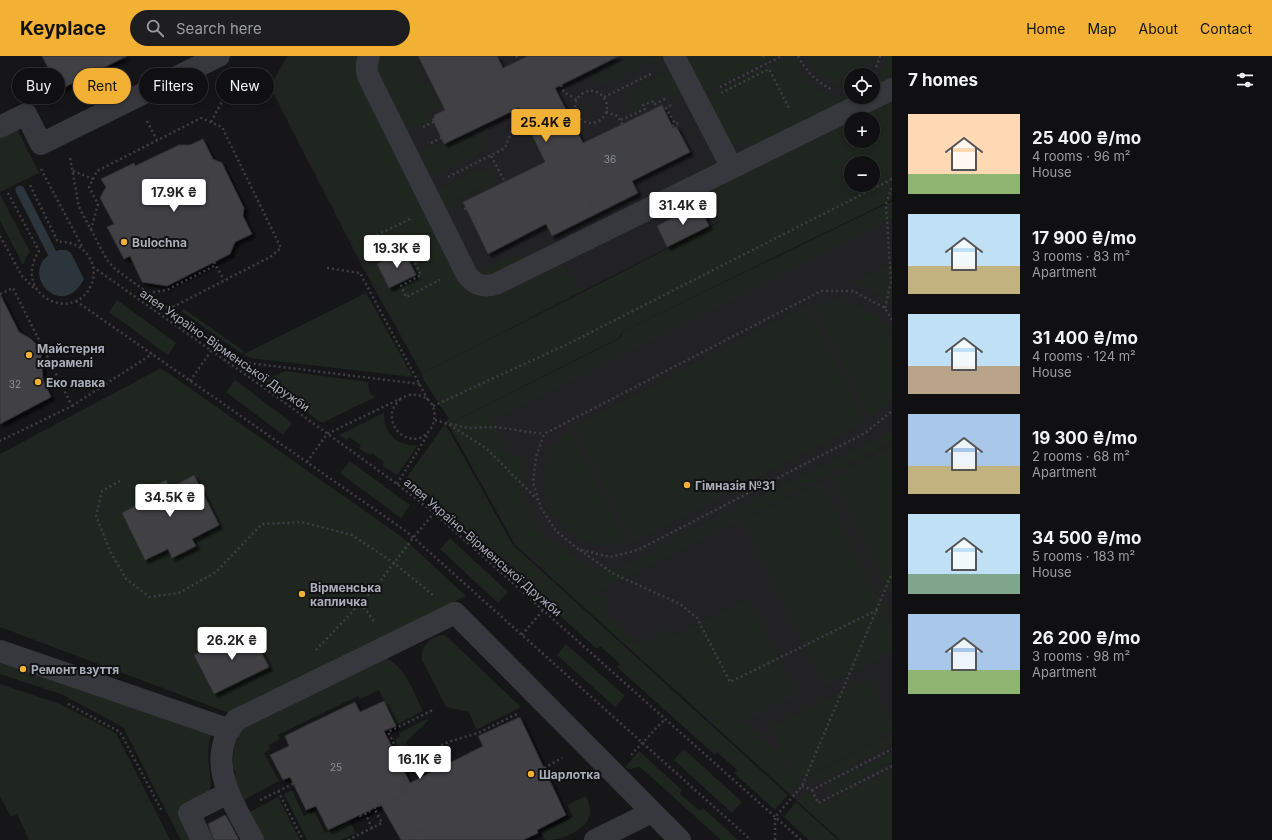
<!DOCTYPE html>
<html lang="en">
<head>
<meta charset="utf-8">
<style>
	body { margin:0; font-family:Inter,sans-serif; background:#1e1e20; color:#f1f3f6; height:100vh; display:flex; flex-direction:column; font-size:15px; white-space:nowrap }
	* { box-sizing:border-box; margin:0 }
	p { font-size:13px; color:#9c9d9f }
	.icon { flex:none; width:22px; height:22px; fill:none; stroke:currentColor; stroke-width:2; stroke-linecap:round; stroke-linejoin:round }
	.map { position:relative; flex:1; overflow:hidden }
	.sheet { display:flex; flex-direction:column; background:#101012; width:380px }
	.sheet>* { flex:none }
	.guide { position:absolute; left:12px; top:12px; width:380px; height:36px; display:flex; gap:8px }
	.fabs { position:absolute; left:844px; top:12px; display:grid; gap:8px }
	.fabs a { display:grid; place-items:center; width:36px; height:36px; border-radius:50%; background:#101012; box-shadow:0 2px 6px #0003,0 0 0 1px #303032; font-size:20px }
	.price { position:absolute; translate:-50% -34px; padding:0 9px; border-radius:4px; background:#fff; color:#222; font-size:13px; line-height:26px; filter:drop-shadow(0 1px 2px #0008) }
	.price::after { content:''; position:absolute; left:50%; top:24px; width:12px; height:9px; margin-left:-6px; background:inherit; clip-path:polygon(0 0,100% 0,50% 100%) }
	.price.current { background:#f2b134; color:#111 }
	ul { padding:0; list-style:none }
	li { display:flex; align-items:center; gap:12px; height:100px; padding:0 16px }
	li span { display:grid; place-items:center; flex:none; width:112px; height:80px; border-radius:0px; color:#555 }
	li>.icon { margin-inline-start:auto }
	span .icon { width:48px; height:48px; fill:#fffc; stroke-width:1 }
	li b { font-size:17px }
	h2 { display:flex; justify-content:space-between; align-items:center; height:48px; padding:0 16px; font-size:17px }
	.pill { padding:0 14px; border-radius:18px; background:#101012; box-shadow:0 2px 6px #0003,0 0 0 1px #303032; font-size:14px; line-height:36px }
	.pill.current { background:#f2b134; color:#111 }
	header { display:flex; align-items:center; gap:24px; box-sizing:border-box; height:56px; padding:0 20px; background:#f2b134; color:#111 }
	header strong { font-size:19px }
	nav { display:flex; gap:22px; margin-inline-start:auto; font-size:14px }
	.search { width:280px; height:36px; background:#1e1e20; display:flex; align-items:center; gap:10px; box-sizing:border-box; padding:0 14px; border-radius:22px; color:#9c9d9f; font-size:15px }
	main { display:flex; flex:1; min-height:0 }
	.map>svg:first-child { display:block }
</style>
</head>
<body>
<header>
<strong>Keyplace</strong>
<div class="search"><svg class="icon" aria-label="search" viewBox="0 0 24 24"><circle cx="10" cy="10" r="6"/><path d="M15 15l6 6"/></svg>Search here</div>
<nav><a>Home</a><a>Map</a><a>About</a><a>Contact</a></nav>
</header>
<main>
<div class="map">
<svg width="892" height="784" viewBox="0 0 892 784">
	<defs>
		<filter id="shadow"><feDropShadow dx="3.5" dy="3.5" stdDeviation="1" flood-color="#0009"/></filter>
	</defs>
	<rect width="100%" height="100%" fill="#161618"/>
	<path fill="#222225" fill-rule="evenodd" d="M287,0h605l-19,63h-22v15l-140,70 9,17 -298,153 -58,-104 -94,-183zM851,19h22v22h-22z
		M892,145v639h-52l-325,-295 -67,-121 172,-86 3,-7z"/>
	<path fill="#1e261f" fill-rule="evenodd" d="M288,0h68v11l113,224c5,5 9,6 17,5l74,-35 21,30 -159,82 -56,-104 -95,-182z
		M380,0h34l8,16 -2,1 6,11h2l12,24 -11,5 2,3 -4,2 2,5 -24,11 -31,-61 2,-11z
		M630,0l34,1 -49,25c-9,2 -19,2 -26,-5z
		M681,0h95l-75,38z
		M787,0h7c9,17 19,39 41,40 5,1 11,-1 16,-2v3l-99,51c-9,-1 -17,-1 -24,-7l-25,-42z
		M805,0h67l-1,8 -6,11h-14v9l-9,3 -16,-4 -13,-11z
		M887,0h5v23l-19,9v-5l13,-18z
		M671,14l12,25 -6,3 -2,-3 -3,2 -2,-3 -14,7 -2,-2 -13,6 1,3 -12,6 -4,-6 7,-19z
		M892,41v103l-269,131 -4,7 -173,87 67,120 275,250 -13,15 -41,-37 3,-3 -20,-18 -2,3 -98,-88 3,-3 -20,-18 -3,3 -97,-87 2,-3 -20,-17 -2,2 -52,-47 -23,-17 42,-59 2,-2 -26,-40 -1,-5 298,-152 -9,-20 -9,4 -6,-11zM851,63h22v22h-22zM851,107h22v22h-22z
		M15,69l24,48 -39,19v-59z
		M489,69l-5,26 -56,28 -13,-25 22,-11 2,4 4,-3 2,3z
		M480,112l15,6 3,6 -19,10 -1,-3 -10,5 1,2 -13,6 2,3 -4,2 2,4 -10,5 -12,-23z
		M0,138l30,58 -3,4 -4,9 -23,-45z
		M892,146v17l-400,201 17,35 18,2 -3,14v26l15,31 12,12 24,18 14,8 16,3 19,-3 20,-9 15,-11 64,-33 151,-72 18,-13v14l-294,150 11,13 -4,6 31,34 34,-17 5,7 -14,8 89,-44 47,96 -65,33 13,-6 34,34 16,25 -26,-53 100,-51 23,45v10l-96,49 2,4 -9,8 -273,-249 -67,-119 172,-87 3,-7z
		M515,198l19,4 -45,21 -12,-7z
		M892,208v39l-8,-7 -30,-14z
		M366,237l47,84 -163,-19 -6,-4z
		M117,244l59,43 -8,12 -59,-43z
		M833,244l18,3 26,12 15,22v59l-7,11 -15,12 -58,-114z
		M806,250l60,116 -232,120 -61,-115z
		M184,253l61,43 -4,1 -60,-42z
		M161,312l241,169 64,59 -237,117 -229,-86v-173z
		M285,315l83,11 1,10 6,5 -53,26 -59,-42z
		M235,324l57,43 -9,12 -57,-43z
		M384,357c-1,20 14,34 34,32l-21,30 -15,-10 2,-3 -12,-9 -2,2 -11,-6 2,-4 -12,-8 -2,3 -8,-5z
		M569,375l58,112c-9,2 -21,4 -30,2 -31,-5 -54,-37 -54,-67 1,-18 13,-36 26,-47z
		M892,390v151l-60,-121z
		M350,405l60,44 -9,13 -61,-45z
		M822,426l70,143v27l-68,34 -81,-165z
		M450,482l58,54 -10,11 -58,-54z
		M443,579l3,1 75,71 -45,23 -7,-18 -23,-5 -24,-47c-2,-14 8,-23 21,-25z
		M566,588l59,52 -10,11 -58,-52z
		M0,602l212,74 -3,10 -1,15 3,28 -1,5 -6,6 -7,44h-16l-58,-113 -62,-33 -61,-20z
		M386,602c20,10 28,35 37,53l-27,14 -17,-35 -19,9 -2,-3 -80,39 2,4 -11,6 1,4 -6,4 15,28 -37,20 -9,-26h3l-1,-5 -3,-1 2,-22 9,-20z
		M0,628l60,20 56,29 54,107h-141l-12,-26 -6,3 -11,-21z
		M427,663l1,2 -22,21 8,17 -8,4 -11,-23 5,-3 -1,-4z
		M892,679v10l-81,41 -3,-4 5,-7z
		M684,693l58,53 -10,11 -58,-53z
		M639,695l43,39 -2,4 20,17 3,-3 35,32h-17l-81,-73 -11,2 -4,-2z
		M892,696v11l-12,2 -4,6 -5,-2 -8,9 -32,16 -4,-10 32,-16 11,-2 3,-5 6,1 6,-6z
		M892,714v70h-51l-44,-39 10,-10 11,16z
		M292,734l12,26 10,-5 11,22 25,-12 6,12 -15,7h-34l-23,-46z
		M586,740c8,17 4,28 -13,37 -12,5 -15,7 -28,7l-4,-8 32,-15 -6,-12z
		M278,741l22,43h-39l-13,-27z
		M796,746l42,38h-29l-25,-23z"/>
	<path fill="#2c353c" d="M59,194h7l5,3 13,26c-24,46 -72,-13 -25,-29z"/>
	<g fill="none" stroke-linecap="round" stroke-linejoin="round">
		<path stroke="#2c353c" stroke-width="9" d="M20,134l32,63"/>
	</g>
	<path fill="#404145" stroke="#303034" filter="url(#shadow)" d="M42,0h85l-68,34z
		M418,0h79l6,12 25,-12h91l-64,32 28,55 79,-38 11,23 3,-2 14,26 -58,29 6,12 -86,43 -6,-12 -58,30 -25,-52 82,-40 -26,-54 -75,36 -12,-25 3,-2 -1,-2 11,-5z
		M203,83l10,20 9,4 22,45 -1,8 9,18 -17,8 -5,12 -63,32 -25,-4 -12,-26 -6,3 -17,-32 7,-3 -14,-26 6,-11 -5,-8 33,-16 1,3 44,-21h11z
		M699,148l10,22 -42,21 -10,-21z
		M404,194l12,25 -27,13 -12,-24z
		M0,238l19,38 12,7 8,8 2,6 2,27 8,17 -51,27z
		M194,419l25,50 -27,14 4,7 -24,12 -4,-9 -23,11 -23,-47 22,-12 -4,-9 26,-12 4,8z
		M249,572l20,39 -55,27 -20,-39z
		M384,645l12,25 -12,5 26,52 73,-37 -5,-10 42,-19 46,98 -29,15 1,3 -15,7h-122l-20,-35 -53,25 -12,-24 -10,4 -16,-33 -7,3 -13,-25 19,-9 -4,-10 22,-11 48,-23 5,10z
		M225,759l4,6 10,19h-25l-6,-16z"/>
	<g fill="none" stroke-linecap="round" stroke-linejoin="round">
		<path stroke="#3d3f44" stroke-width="2.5" stroke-dasharray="2 3" stroke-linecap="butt" d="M516,0l3,4
			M763,0l1,1
			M798,0c8,15 18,25 33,33
			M876,11l3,-7 1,-4
			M561,29l3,7 13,8
			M720,31l62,-31
			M575 51a16 16 0 1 1 32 0a16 16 0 1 1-32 0Z
			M721,37l48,-24 21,41
			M604,41l49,-24
			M671,49l-5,3 8,14 -3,2
			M606,56l12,4 4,8
			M621,64l24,-11 -2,-4 11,-4 1,3 12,-6
			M147,65l10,19
			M211,66l21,-39
			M672,70l8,-4
			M423,71l14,-7
			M431,87l12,-6 -7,-15 1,-1
			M491,100l14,26
			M70,102l9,49 28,53 8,9 129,94
			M41,113l42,79
			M73,115l20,8
			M448,121l57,-29 11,-30 -4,-7
			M8,137l31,58c-29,44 37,75 53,32 3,-8 2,-18 -3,-26 -6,-11 -19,-16 -31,-15l-29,-59
			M589,147l3,5
			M464,153l3,-1 8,15 1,-1
			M410,163l-35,17 10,20 21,-11 15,30 -20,11 5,11 34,-17
			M91,174l7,-26 -9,-17 8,-16 104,-53 21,9 59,121 -11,9 -101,52
			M0,180l22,40 13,13
			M214,206l10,18
			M93,211l177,125 127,92 37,29 367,327
			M327,212l33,5 68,127
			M148,237l19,-3 49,-25
			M0,238l13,-6 59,118 -72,35
			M76,245l331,231 344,308
			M885,252l6,-26 -5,-78 6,-17
			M892,264l-7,-12 -32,-17h-32l-277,143 -8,23 -3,25 8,26 15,23 22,18 32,8 28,-7 227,-117 27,-22
			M224,304l196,24
			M190,325l21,-30
			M72,350l80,-52
			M433,350l137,-63 322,-164
			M435,364l13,4 38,24 53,53
			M450,368l18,4 27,-1 49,7
			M307,406l20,-28 81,-39c44,-5 27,60 -6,40 -6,-4 -10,-11 -10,-18 -1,-8 4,-13 9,-19
			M120,425l-18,10 -6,25 14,35 16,28 24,18 29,-4 37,-21 46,-48 40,-2 50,13 42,28 39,32
			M397,428l31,-50
			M580,494l34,24 66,30 17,14 33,64 147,-72
			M361,547l14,20
			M522,579l21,-25
			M316,594l59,-62 38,-50 21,-25
			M68,648l52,28 42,79
			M631,699l34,-36
			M405,710l-17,-34 45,-22
			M544,712l18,-10
			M802,730l10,4 80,-41
			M812,734l6,13 74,-37
			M278,735l25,49
			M260,744l37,-18
			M355,751l5,9 12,-6 -4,-9
			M365,757l7,15
			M348,784l34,-17 -8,-15 32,-15 -5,-11 4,-2 -6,-11 13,-6 -1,-2 37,-19 30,-9 39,-19
			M408,784l-2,-3 18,-8
			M775,784v-23l27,-31 90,-213"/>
		<path stroke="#37383d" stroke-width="22" d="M369,0c-3,7 -3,13 -1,20l99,199c8,10 16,13 29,9l396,-195
			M674,0l58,112
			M0,71l26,-13 15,30 178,-88
			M0,595l230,79
			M202,784l-13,-27 39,-20
			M253,784c-17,-32 -42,-67 -27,-104 2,-5 7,-11 10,-16l219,-107 225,227
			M595,784l57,-28"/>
	</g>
	<g fill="#f2b134" stroke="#111113" stroke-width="1.5">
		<circle cx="124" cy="186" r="4"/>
		<circle cx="29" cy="299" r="4"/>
		<circle cx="38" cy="326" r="4"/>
		<circle cx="687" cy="429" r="4"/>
		<circle cx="302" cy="538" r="4"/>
		<circle cx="23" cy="613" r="4"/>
		<circle cx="531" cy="718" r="4"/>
	</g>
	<g text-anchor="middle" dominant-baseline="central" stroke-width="4" stroke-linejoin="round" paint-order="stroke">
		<g font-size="10" fill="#8e929b">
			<text x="610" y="103">36</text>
			<text x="15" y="328">32</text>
			<text x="336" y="711">25</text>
		</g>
		<g font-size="12" font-weight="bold" fill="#a8adb8" stroke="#111113" text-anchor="start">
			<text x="132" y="186">Bulochna</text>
			<text x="37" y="292">Майстерня<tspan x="37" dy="14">карамелі</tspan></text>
			<text x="46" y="326">Еко лавка</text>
			<text x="695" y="429">Гімназія №31</text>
			<text x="310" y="531">Вірменська<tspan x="310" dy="14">капличка</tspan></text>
			<text x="31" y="613">Ремонт взуття</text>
			<text x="539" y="718">Шарлотка</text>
		</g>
		<g font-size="12" fill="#a8adb8" stroke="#111113">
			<text transform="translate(225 294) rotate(35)">алея Україно-Вірменської Дружби</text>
			<text transform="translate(483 491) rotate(41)">алея Україно-Вірменської Дружби</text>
		</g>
	</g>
</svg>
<div class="fabs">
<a><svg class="icon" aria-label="locate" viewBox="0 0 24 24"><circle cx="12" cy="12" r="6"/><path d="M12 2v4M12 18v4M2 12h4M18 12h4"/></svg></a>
<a>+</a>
<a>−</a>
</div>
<b class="price current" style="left:546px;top:87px">25.4K ₴</b>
<b class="price" style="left:174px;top:157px">17.9K ₴</b>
<b class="price" style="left:683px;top:170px">31.4K ₴</b>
<b class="price" style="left:397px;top:213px">19.3K ₴</b>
<b class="price" style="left:170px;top:462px">34.5K ₴</b>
<b class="price" style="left:232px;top:605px">26.2K ₴</b>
<b class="price" style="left:420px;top:724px">16.1K ₴</b>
<div class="guide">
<a class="pill">Buy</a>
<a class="pill current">Rent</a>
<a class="pill">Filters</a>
<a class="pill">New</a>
</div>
</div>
<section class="sheet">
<h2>7 homes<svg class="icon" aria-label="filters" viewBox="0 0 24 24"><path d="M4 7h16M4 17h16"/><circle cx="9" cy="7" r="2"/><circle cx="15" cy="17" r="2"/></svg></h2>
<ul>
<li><span style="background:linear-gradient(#ffd9b3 75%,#8fb573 0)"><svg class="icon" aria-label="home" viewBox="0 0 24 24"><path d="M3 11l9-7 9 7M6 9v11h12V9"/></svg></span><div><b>25 400 ₴/mo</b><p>4 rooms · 96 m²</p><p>House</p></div></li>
<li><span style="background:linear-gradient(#bfe0f5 65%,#c2b280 0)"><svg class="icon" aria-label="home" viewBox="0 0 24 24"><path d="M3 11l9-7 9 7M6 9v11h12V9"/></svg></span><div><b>17 900 ₴/mo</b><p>3 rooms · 83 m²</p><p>Apartment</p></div></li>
<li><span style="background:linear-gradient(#bfe0f5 65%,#b9a48a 0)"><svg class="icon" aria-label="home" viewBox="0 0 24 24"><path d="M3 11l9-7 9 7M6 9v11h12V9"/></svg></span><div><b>31 400 ₴/mo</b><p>4 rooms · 124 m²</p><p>House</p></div></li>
<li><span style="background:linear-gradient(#a9c7e8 65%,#c2b280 0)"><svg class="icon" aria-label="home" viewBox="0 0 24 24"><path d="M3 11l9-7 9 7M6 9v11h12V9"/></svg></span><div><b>19 300 ₴/mo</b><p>2 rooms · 68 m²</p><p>Apartment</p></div></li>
<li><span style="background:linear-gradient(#bfe0f5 75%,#7fa58c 0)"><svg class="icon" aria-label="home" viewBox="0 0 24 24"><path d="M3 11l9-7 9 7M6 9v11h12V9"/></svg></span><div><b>34 500 ₴/mo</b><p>5 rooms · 183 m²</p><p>House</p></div></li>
<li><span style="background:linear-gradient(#a9c7e8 70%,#8fb573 0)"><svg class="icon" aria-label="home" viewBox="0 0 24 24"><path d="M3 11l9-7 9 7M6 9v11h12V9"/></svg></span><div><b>26 200 ₴/mo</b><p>3 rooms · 98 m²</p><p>Apartment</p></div></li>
</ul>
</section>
</main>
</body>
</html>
